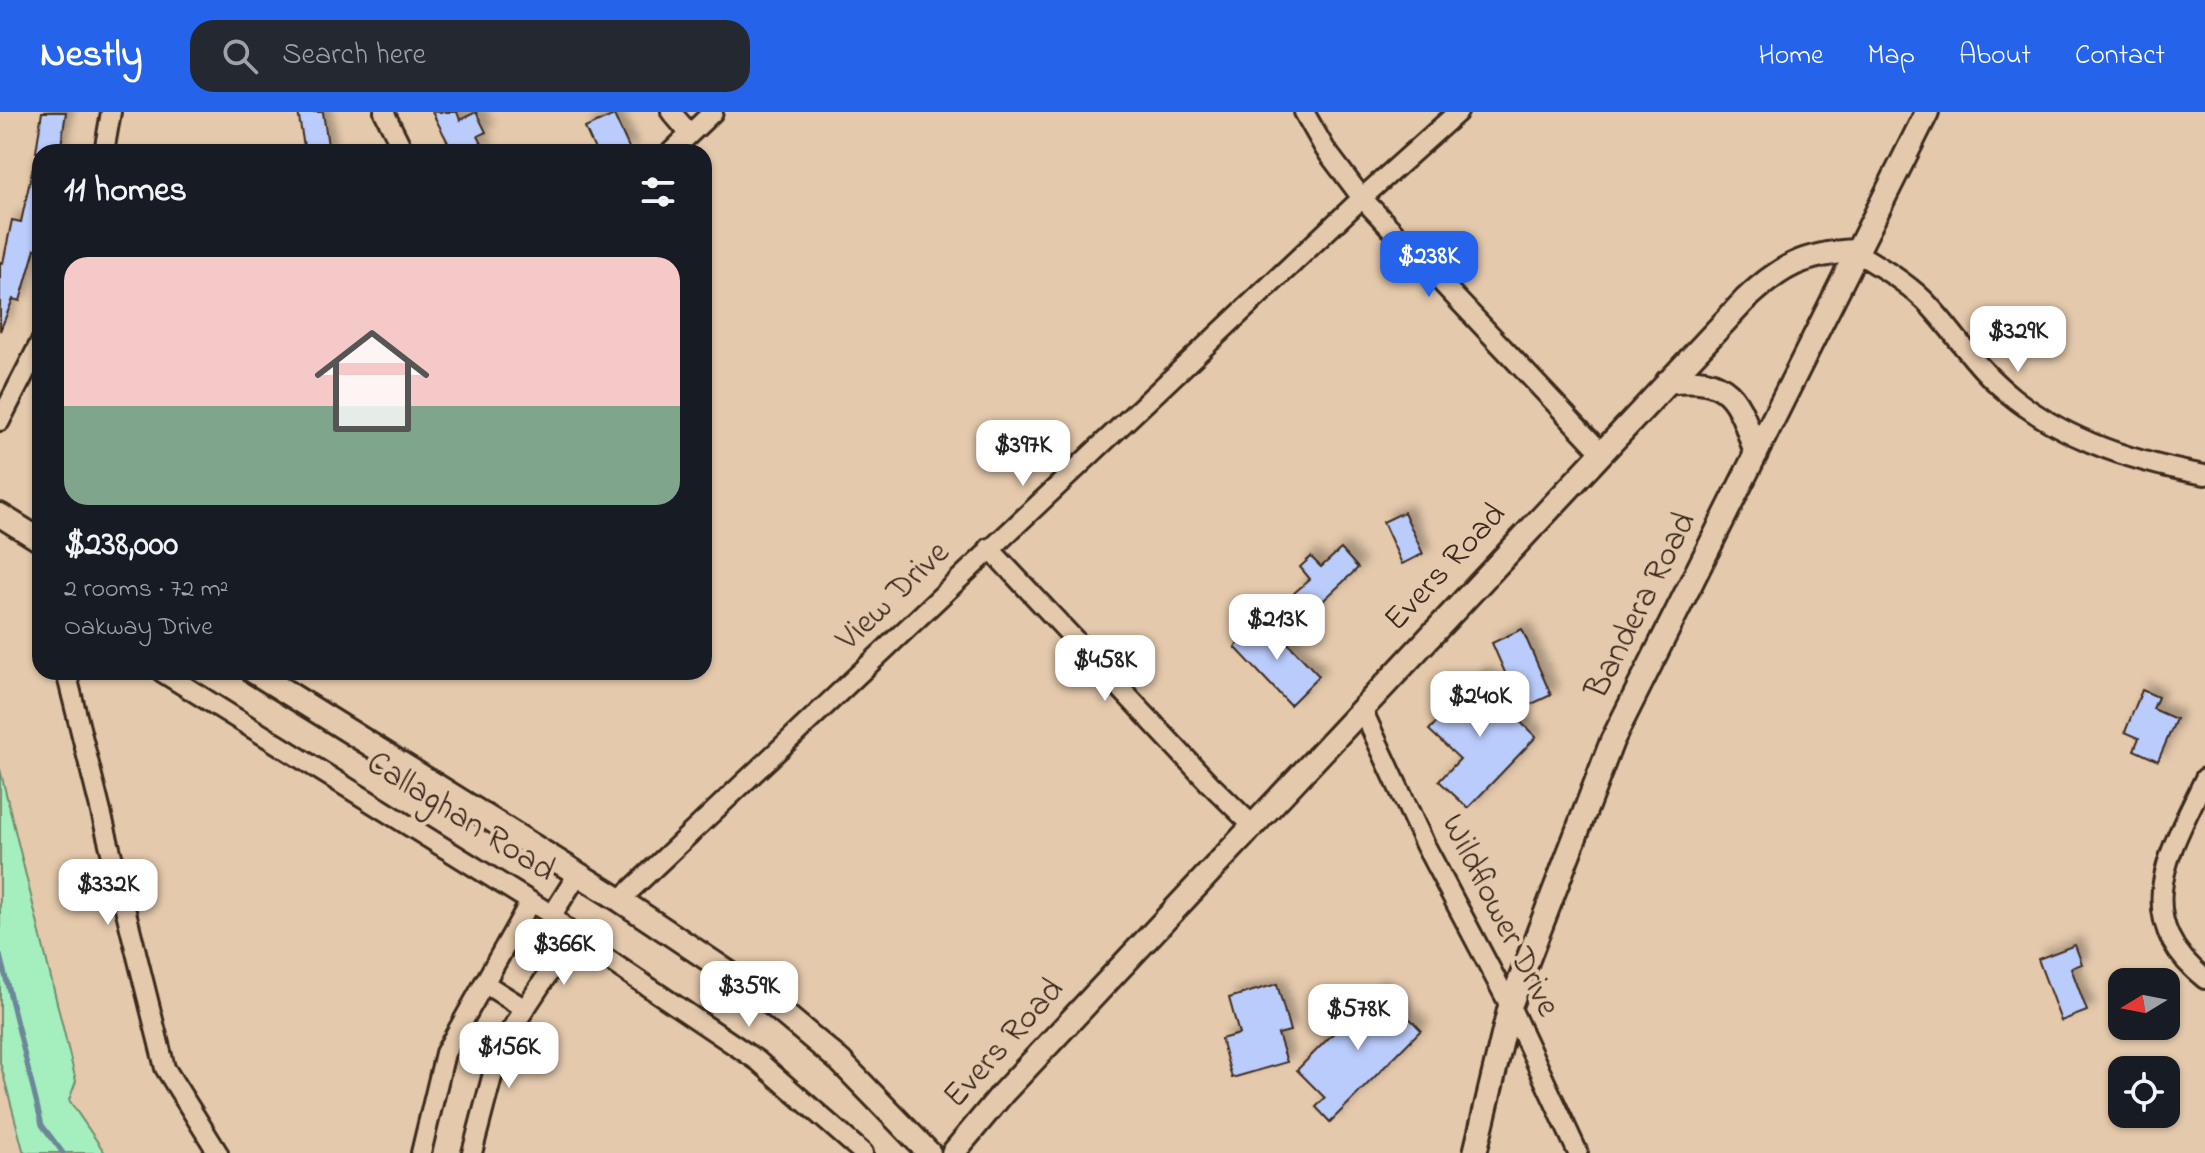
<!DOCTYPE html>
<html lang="en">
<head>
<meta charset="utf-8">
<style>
	body { margin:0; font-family:"Indie Flower",sans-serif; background:#242831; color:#f1f3f6; height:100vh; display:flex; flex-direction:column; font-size:30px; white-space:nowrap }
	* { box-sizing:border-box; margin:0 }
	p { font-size:26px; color:#9ea1a6 }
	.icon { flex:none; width:44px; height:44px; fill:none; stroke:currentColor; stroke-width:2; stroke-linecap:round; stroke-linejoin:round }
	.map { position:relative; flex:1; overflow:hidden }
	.drawer { position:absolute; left:32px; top:32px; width:680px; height:536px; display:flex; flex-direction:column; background:#171b24; border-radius:24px; box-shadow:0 2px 6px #0004 }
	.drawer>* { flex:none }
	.needle { width:52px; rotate:260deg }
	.tools { position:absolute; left:2108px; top:856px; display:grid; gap:16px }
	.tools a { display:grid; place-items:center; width:72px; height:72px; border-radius:16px; background:#171b24; box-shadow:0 2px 6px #0004; font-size:40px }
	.price { position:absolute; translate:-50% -68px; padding:0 18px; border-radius:16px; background:#fff; color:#222; font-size:26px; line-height:52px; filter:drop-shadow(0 2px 4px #0008) }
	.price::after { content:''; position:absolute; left:50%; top:48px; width:24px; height:18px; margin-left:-12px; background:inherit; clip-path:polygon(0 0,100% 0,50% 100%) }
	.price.on { background:#2563eb; color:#fff }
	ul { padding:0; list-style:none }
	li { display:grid; align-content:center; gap:16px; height:424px; padding:0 32px }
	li+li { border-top:2px solid #363941 }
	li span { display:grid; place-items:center; height:248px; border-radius:24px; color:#555 }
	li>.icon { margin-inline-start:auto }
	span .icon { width:144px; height:144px; fill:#fffc; stroke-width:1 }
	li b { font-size:34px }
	h2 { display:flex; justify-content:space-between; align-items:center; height:96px; padding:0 32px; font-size:34px }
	header { display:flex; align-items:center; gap:48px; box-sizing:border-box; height:112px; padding:0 40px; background:#2563eb; color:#fff }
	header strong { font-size:38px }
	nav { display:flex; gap:44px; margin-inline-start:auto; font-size:28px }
	.search { width:560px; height:72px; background:#242831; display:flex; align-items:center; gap:20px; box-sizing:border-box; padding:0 28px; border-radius:24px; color:#9ea1a6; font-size:30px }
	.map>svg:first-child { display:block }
</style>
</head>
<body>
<header>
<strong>Nestly</strong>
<div class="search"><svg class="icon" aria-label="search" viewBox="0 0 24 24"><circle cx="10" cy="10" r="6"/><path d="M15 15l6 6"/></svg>Search here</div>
<nav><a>Home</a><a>Map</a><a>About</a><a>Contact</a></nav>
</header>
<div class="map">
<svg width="2205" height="1041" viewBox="0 0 2205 1041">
	<defs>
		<filter id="shadow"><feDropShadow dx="7" dy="-7" stdDeviation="4" flood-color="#0004"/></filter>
	</defs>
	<rect width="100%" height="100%" fill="#e4c9ac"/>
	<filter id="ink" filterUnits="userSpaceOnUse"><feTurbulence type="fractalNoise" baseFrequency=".0125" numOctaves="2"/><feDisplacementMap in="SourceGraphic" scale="16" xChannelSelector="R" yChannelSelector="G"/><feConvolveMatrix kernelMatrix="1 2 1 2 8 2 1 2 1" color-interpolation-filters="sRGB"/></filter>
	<g filter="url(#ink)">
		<path fill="#a5efbe" stroke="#708c6e" stroke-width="2" d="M0,657l76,312 -7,19 36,53h-79l-3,-3 -23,-88z"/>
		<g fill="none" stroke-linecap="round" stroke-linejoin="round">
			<path stroke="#6c8799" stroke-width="5" d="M0,843l42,170 21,28"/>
		</g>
		<path fill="#baccfc" stroke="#3b2a1e" stroke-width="2" filter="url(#shadow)" d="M42,0h24l-6,40h-24z
			M298,0h25l6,40h-24z
			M432,0h25l3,8 16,-8 10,20 -8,4 8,16h-33z
			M614,3l17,37h-35l-11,-24z
			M34,50h6v88l-5,-1 -15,52 -7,-2 -13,32v-69l3,1 9,-43 9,2z
			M1404,400l19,42 -21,10 -19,-42z
			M1341,437l17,19 -47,44 -17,-19 16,-14 -10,-12 11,-10 10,10z
			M1264,506l55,58 -29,29 -55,-58z
			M1522,517l29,66 -30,14 -29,-66z
			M1481,562l38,36 -8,3 25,24 -68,71 -29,-27 21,-22 -31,-29z
			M2142,578l16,7 -5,12 23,10 -18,42 -24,-11 5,-12 -14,-6z
			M2075,833l7,19 -11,4 16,43 -26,10 -23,-62z
			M1277,872l13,47 -12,3 9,28 -55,16 -11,-39 18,-5 -10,-36z
			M1379,875l42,43 -91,92 -14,-15 9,-9 -28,-28z"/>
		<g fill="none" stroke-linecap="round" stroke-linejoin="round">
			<g stroke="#3b2a1e" stroke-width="24">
				<path id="minor" d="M384,0l20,40
					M671,0l19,22
					M1304,0l21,37 37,49 239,254
					M104,40l7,-40
					M671,40l42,-40
					M1854,139c25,15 49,29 70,49 25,25 43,55 68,79 57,56 136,82 213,96
					M0,309l40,-78
					M989,436l221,236 43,42
					M66,560l99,396 53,85
					M162,560l390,243 21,21 185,125 105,92
					M1362,597l63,136 85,161 68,147
					M2205,666c-34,72 -78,139 0,201
					M620,788l742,-702 96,-86
					M552,803l26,-41
					M484,871l41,26
					M421,1041l24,-100 85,-151
					M472,1041l25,-95 14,-28 62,-94"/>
			</g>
			<g stroke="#3b2a1e" stroke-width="28">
				<path id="major" d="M1667,270c64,-8 71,16 89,72
					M0,403l40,25
					M254,560l366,228 139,93 81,68 89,92
					M953,1041l50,-60 742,-793c36,-34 59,-46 109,-49
					M1475,1041l35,-147 102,-265 315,-629"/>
			</g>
			<use href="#minor" stroke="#e4c9ac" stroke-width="18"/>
			<use href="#major" stroke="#e4c9ac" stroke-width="22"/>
		</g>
	</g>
	<g text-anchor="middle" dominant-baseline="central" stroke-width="8" stroke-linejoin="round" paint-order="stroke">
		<g font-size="34" fill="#3b2a1e" stroke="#e4c9ac">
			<text transform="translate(1446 456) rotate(-47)">Evers Road</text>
			<text transform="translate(894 485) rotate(-44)">View Drive</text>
			<text transform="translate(1642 494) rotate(-63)">Bandera Road</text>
			<text transform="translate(460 706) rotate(32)">Callaghan Road</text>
			<text transform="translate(1499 804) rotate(63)">Wildflower Drive</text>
			<text transform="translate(1005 932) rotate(-48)">Evers Road</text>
		</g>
	</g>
</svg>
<div class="tools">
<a><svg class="needle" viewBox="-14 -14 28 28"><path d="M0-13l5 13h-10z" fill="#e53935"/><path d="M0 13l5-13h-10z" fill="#9ea1a6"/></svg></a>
<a><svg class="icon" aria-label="locate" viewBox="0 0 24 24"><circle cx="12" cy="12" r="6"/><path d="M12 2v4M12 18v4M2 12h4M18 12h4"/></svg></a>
</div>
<b class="price on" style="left:1429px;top:187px">$238K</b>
<b class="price" style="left:2018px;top:262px">$329K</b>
<b class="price" style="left:1023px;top:376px">$397K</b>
<b class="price" style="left:1277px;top:550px">$213K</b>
<b class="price" style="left:1105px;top:591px">$458K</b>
<b class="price" style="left:1480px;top:627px">$240K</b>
<b class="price" style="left:108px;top:815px">$332K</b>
<b class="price" style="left:564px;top:875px">$366K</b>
<b class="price" style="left:749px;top:917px">$359K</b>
<b class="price" style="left:1358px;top:940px">$578K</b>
<b class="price" style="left:509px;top:978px">$156K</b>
<section class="drawer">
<h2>11 homes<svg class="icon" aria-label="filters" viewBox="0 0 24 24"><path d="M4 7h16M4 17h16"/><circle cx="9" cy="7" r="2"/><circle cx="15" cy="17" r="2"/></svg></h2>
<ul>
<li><span style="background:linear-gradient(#f6c9c9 60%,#7fa58c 0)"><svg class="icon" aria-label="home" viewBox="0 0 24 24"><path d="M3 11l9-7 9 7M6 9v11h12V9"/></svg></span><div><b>$238,000</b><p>2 rooms · 72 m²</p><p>Oakway Drive</p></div></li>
</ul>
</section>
</div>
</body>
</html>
